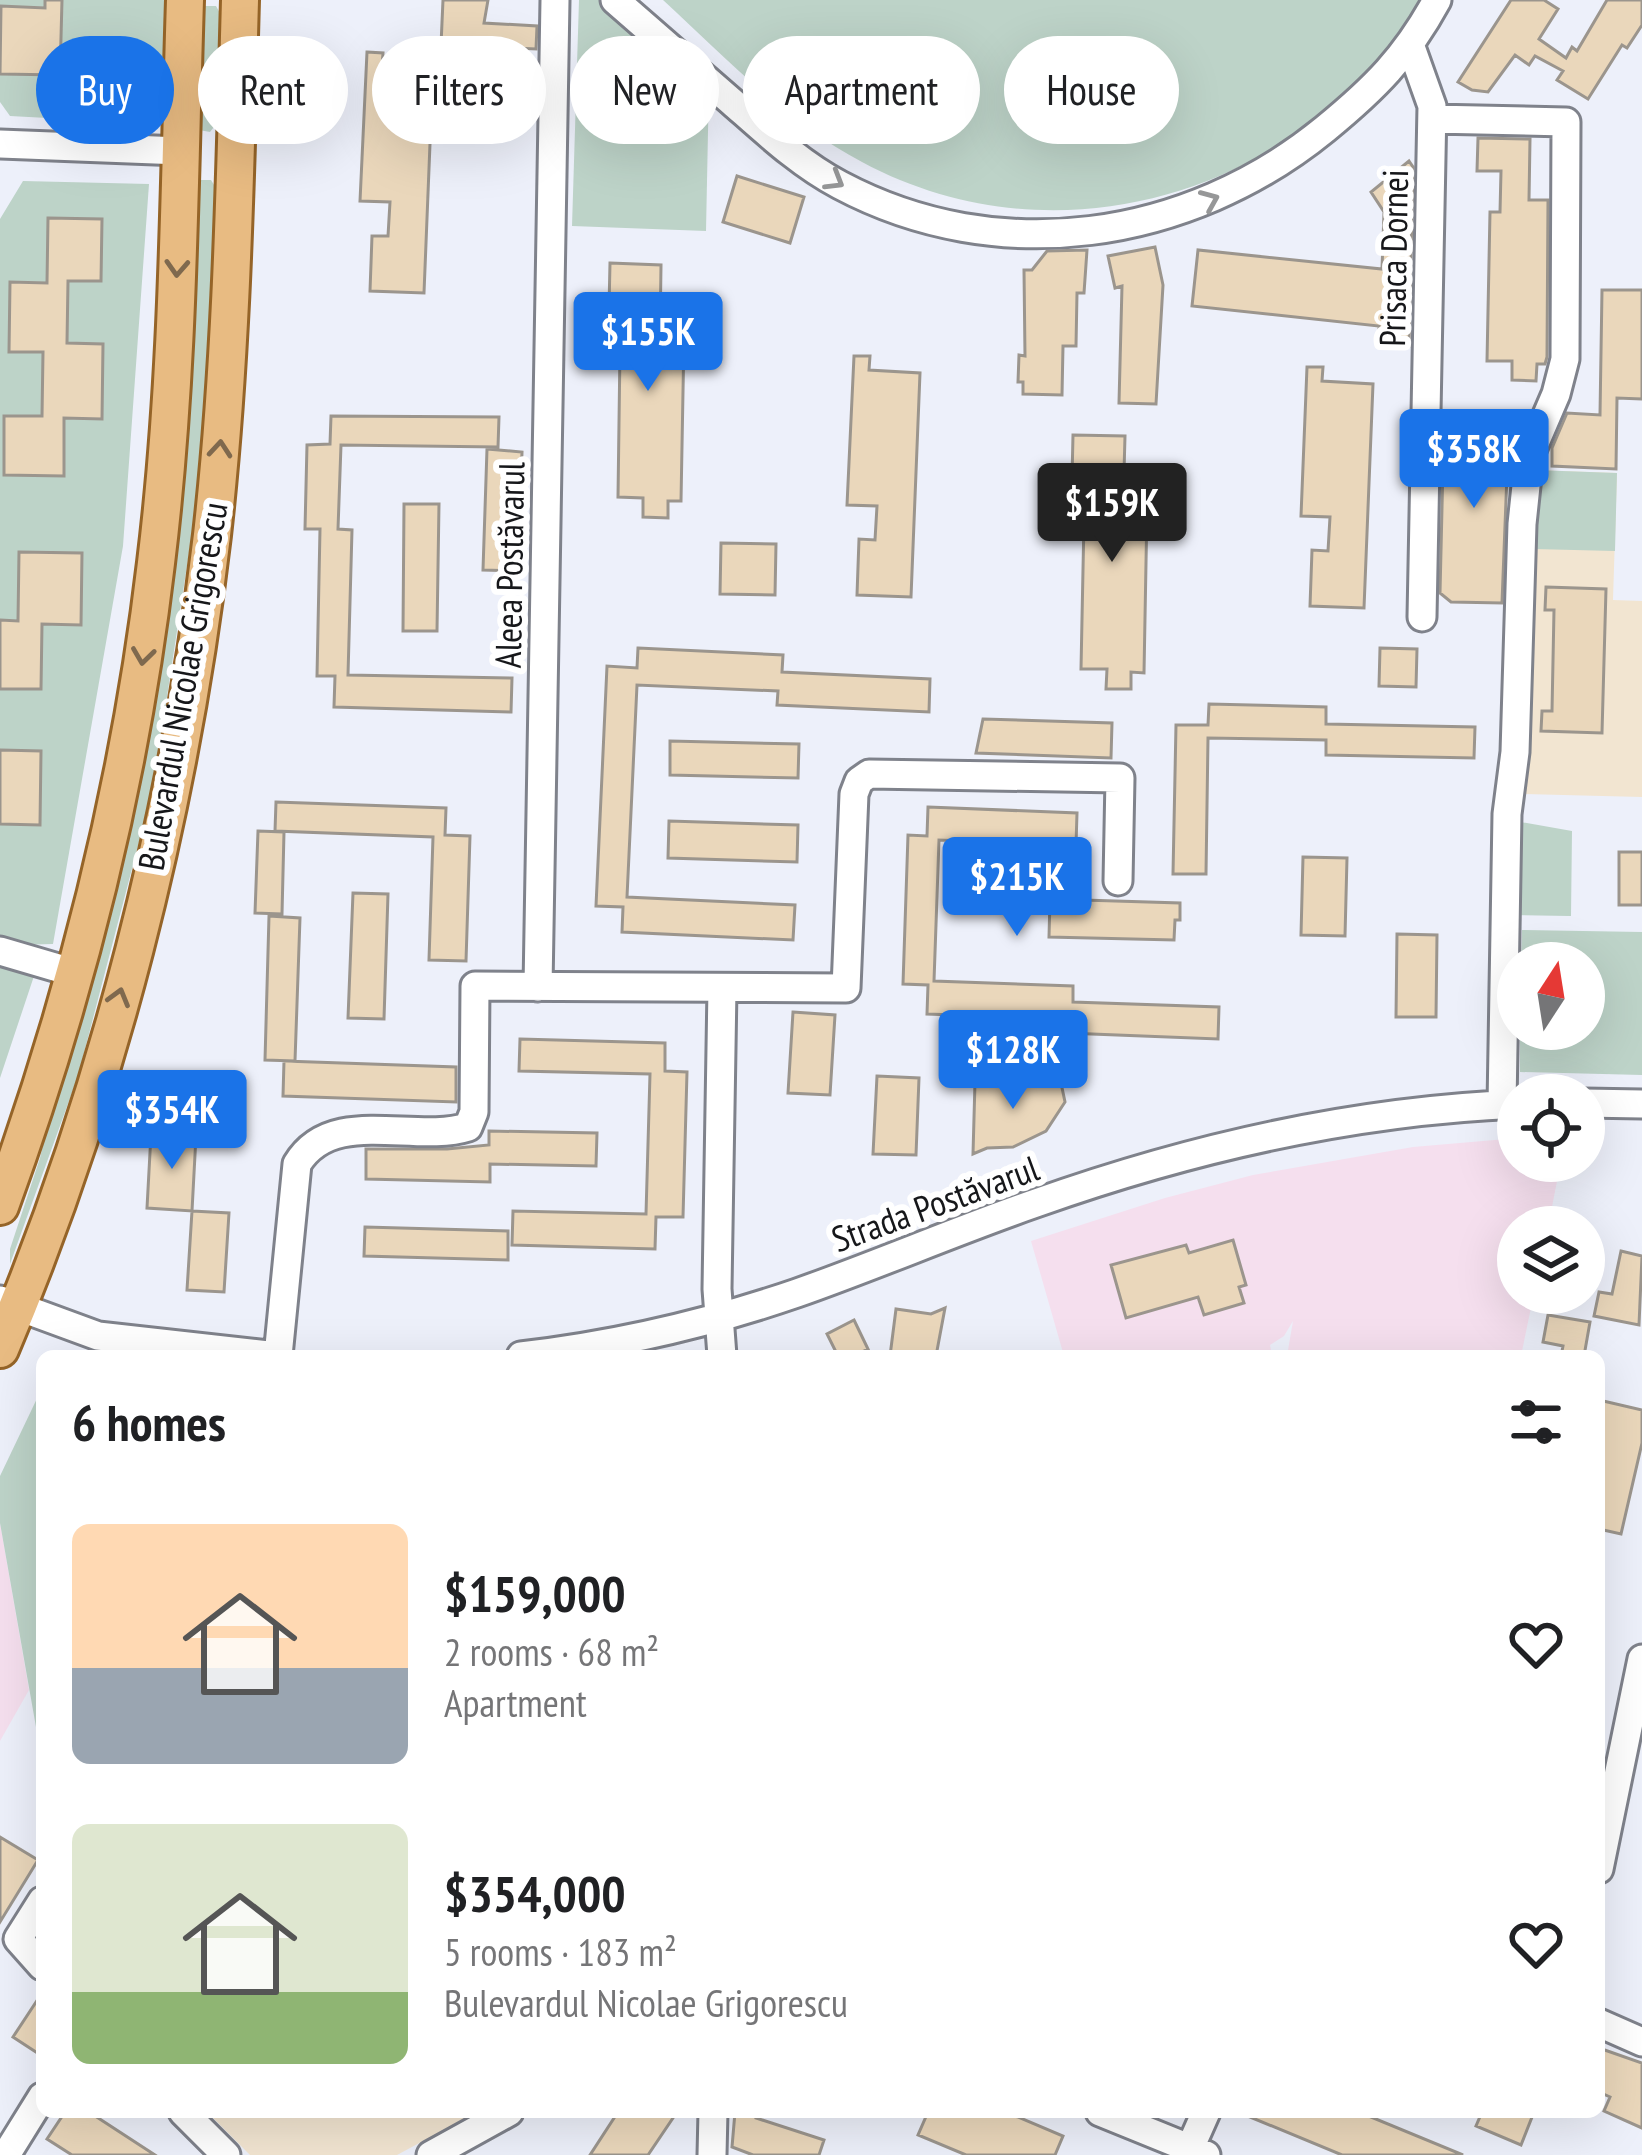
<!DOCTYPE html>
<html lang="en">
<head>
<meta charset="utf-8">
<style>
	body { margin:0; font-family:"PT Sans Narrow",sans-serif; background:#f6f6f6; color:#202124; height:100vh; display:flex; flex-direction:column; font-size:45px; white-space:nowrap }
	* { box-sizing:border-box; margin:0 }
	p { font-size:39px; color:#757577 }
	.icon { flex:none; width:66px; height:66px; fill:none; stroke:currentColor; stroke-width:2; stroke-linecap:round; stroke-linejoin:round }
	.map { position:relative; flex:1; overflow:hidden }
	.panel { position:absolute; left:36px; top:1350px; width:1569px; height:768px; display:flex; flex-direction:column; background:#fff; border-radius:18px; box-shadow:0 12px 48px #0002 }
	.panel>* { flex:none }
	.top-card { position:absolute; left:36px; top:36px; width:1572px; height:108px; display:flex; gap:24px }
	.needle { width:78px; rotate:12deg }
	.fabs { position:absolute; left:1497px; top:942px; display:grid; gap:24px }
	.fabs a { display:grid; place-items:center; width:108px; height:108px; border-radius:50%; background:#fff; box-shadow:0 12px 48px #0002; font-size:60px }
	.price { position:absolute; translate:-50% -102px; padding:0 27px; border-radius:12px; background:#1a73e8; color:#fff; font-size:39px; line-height:78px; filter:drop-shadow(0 3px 6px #0008) }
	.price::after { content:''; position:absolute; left:50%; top:72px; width:36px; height:27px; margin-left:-18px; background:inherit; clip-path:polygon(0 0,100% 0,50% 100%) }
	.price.current { background:#222; color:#fff }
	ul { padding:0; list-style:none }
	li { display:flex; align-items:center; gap:36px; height:300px; padding:0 36px }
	li span { display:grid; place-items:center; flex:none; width:336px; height:240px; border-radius:18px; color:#555 }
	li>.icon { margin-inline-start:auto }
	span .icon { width:144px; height:144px; fill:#fffc; stroke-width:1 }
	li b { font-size:51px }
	h2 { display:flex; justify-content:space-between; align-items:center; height:144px; padding:0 36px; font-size:51px }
	.chip { padding:0 42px; border-radius:54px; background:#fff; box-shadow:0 12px 48px #0002; font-size:42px; line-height:108px }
	.chip.current { background:#1a73e8; color:#fff }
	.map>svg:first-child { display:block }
</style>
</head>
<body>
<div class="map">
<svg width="1642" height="2155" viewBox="0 0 1642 2155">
	<rect width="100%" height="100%" fill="#edf0fa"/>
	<path fill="#f5dfee" d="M1518,1138v23h43l-13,66h-30v66h16l-13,63h-234l6,-35 -9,15 -14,9 2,11h-208l-33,-115 134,-43 88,-23 160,-28z
		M0,1523l29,167 -29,51z"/>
	<path fill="#f2e5d1" d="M1531,470l86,3 -4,127 29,1v196l-120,-3z
		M207,2112h270l-80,43h-147z"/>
	<path fill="#bdd3c8" d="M0,0h170l-2,85 -25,-1 -2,39 -131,-7 -10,-14z
		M579,0h32l98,82 -3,149 -134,-5z
		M663,0h758c-12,18 -22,38 -36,54 -129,151 -344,204 -523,108 -76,-40 -137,-105 -199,-162z
		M204,6h12l5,9 -4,108 -7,9 -11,-2 -4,-8 3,-109z
		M201,180h10l5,8 -15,286 -48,314 -75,288 -68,188v-15l30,-91 46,-202 107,-769z
		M23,181l126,3 -26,362 -70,398 -37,1 -16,-5v-721z
		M1535,470l82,3 -2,78 -82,-2z
		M1515,821l57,10 -1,85 -59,-1z
		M1522,930l120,2v143l-122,-3v-43h64v-66h-63z
		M0,959l36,11 -36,108z
		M42,1388v373l-42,-238v-47z"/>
	<path fill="#ead7bb" stroke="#9b958d" stroke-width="3" d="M45,0h17l-2,75 -60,-1 1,-68 44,2z
		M443,0h45l-4,23 53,3 -1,23 -95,-4z
		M1511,0h33l14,9 -19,30 27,19 6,-11 5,4 30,-51h35v25l-15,23 -5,-3 -34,54 -31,-19 6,-9 -28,-15 -6,9 -14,-10 -27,37 -16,-2 -14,-8z
		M367,52l16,1 -1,14 51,2 -9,224 -54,-2 2,-55h16l2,-34 -30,-1z
		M1478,138l52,1 -1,61h19l-1,157 -2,7h-8l-1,17 -24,-1v-19h-25l3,-149h10l1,-41h-24z
		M1409,161l4,6 -4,179 -30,-1v-19l-187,-20 6,-56 184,19 2,-57 -13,-20z
		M737,176l67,21 -14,46 -67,-21z
		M48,218l54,1 -1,62h-33l-1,62 36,1 -1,75 -38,-1v58l-60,-1v-59h38l1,-64h-34l1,-70 37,1z
		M1155,247l8,38 -7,119 -37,-1 3,-117 -7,2 -7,-32z
		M1087,250l-3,43h-7l-1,53h-13l-1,49 -39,-1v-12h-5l1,-27 6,1 -1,-86h8l15,-19z
		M610,263l51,2 -1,71 24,1 -3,164h-13v17l-25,-1v-19l-25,-1 2,-148h11l1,-41h-23z
		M1602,290h40v109l-25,-1 -1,71 -64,-3v-18l15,-35 33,2z
		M854,356h16l-1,14 51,3 -9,224 -54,-2 2,-56 16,1 2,-34 -30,-1z
		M1307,367h16l-1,14 51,3 -9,224 -54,-2 2,-56 16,1 2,-34 -29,-1z
		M331,416l168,1 -1,30 -157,-2 -3,84 14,1 -4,145 164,3 -1,34 -177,-5 1,-31h-18l3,-147h-15l2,-84 23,-1z
		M1444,422l65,1 -7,180 -51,-1 -11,-9z
		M1073,435l52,1 -2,72h24l-3,165 -13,-1v17h-25l1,-20h-26l3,-149h11v-40l-23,-1z
		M487,449l35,3 -4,119 -35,-1z
		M404,504h35l-2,127h-34z
		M721,543l55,1 -1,51 -55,-1z
		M19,552l63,1 -1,72 -39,-1 -1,65h-41v-69l18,1z
		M1546,587l60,2 -4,144 -61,-2 1,-20h10l2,-101h-9z
		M638,648l145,7 -1,17 148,7 -1,33 -152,-7 1,-14 -141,-6 -10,212 168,8 -2,35 -171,-8 1,-25 -27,-1 11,-240 30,2z
		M1380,648l37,1 -1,38 -37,-1z
		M1209,704l117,3v17l149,3 -1,31 -148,-3v-15l-118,-2 -2,136h-33l3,-149h32z
		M983,719l129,4 -1,35 -135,-5z
		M670,741l129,3 -1,34 -128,-3z
		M0,750l41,1 -1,74 -40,-1z
		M276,802l170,6 -1,27 25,1 -4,125 -37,-1 4,-123 -158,-6z
		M928,807l149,6 -1,32 -137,-5 -5,141 139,5v16l146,5 -1,32 -151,-6 1,-14 -141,-5 1,-29 -25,-1 5,-149 19,1z
		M669,821l129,4 -1,37 -129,-4z
		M258,831l26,1 -2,82 -27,-1z
		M1619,852h23v53h-23z
		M1303,857l44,1 -2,78 -44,-1z
		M353,893l35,1 -4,125 -36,-1z
		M1050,899l130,4v17h-5l-1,20 -125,-3z
		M269,916l31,2 -5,143 -30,-1z
		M1397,934l40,1 -1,82h-40z
		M793,1012l42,3 -5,80 -42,-2z
		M520,1039l145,4v28l22,1 -4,145h-27l-1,32 -143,-4 1,-34 133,3 4,-140 -131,-3z
		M284,1061l172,6v35l-173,-6z
		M877,1076l42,2 -3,77 -43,-1z
		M975,1082l86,1 4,19 -19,29 -33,16 -26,1 -14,6z
		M489,1131l108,2 -1,33 -106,-2v18l-124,-3v-30h81l42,-4z
		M151,1134l45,2 -4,75 -45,-3z
		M192,1211l37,2 -5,79 -37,-2z
		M365,1227l143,4v29l-144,-4z
		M1233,1240l13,45 -7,2 5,16 -40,12 -6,-18 -72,21 -15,-53 75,-20 3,8z
		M1621,1251l21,5 -3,69 -45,-9 5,-24 13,2z
		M945,1308l-9,48h-46l6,-47 35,5z
		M1548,1315l42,7 -6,34h-23l2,-10 -20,-4z
		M854,1320l14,29 -15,7h-15l-11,-22z
		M1599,1400l43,10v33l-21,91 -22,-5z
		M0,1837l38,23 -38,62z
		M42,1993v63l-29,-19z
		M1599,2048l43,15v65l-38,-17 6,-14 -11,-5z
		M65,2112h24l66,43h-83l-25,-16z
		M618,2112h59l-29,43h-58z
		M735,2112h22l-1,6 68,22 -5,15h-66l-21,-8z
		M928,2112h78l57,24 -8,19h-89l-48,-20z
		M1238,2112h121l104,43h-121z
		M1482,2112h52l-13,33 -45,-19z"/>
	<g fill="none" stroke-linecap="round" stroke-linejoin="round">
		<g stroke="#7f828b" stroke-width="33">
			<path id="minor" d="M615,0c39,34 78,68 117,102 33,29 68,62 108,83 158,84 348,56 485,-56 50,-41 81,-72 112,-129
				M1411,47l21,59 -10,511
				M1432,119l134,3 -1,237 -9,35 -27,63 -7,67 -7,228 -8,62 -5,291
				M0,144l181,7
				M0,951l75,22
				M538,987l17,-987
				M722,988l-5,301 5,67
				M1584,1103l58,1
				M0,1300l98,36 179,20
				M278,1356l19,-192c35,-58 117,-20 171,-37l6,-15 1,-126 371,2 8,-194 5,-13 10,-7 251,4 -2,103
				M521,1356c94,-11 186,-32 276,-63 80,-28 158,-62 239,-90 155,-55 318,-92 482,-99
				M1599,1869l43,-210
				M42,1901l-24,38 24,27
				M1599,2023l43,19
				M183,2112l43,43
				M1100,2112l106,43
				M6,2155l36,-58
				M431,2155l78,-43
				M712,2155l1,-43
				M1187,2155l19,-43"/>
		</g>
		<g stroke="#956428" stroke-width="42">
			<path id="major" d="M0,1206c76,-208 130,-423 156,-643 23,-187 23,-375 29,-563
				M0,1349c108,-254 180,-540 212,-814 20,-178 23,-357 28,-535"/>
		</g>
		<use href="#minor" stroke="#fff" stroke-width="27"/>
		<use href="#major" stroke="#e8bb82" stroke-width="36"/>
	</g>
	<defs><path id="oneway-chevron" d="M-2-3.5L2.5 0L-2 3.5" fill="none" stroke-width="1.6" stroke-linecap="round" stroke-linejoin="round" transform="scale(3)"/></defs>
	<g stroke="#969798">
		<use href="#oneway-chevron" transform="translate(835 181) rotate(31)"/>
		<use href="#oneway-chevron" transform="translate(1210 200) rotate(-23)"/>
	</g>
	<g stroke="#7f694e">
		<use href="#oneway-chevron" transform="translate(177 268) rotate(93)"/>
		<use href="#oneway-chevron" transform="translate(220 449) rotate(-85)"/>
		<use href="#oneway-chevron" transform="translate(143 656) rotate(98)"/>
		<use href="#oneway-chevron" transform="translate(119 997) rotate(-74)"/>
	</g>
	<g text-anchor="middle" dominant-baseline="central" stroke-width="12" stroke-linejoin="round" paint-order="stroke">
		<g font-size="36" fill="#16171a" stroke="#fff">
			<text transform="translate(1393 258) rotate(-89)">Prisaca Dornei</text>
			<text transform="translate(509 565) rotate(-89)">Aleea Postăvarul</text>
			<text transform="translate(182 686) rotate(-80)">Bulevardul Nicolae Grigorescu</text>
			<text transform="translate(935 1203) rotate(-20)">Strada Postăvarul</text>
		</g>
	</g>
</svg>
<div class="fabs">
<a><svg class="needle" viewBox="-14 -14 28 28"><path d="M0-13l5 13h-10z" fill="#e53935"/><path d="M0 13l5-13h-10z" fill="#757577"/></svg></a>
<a><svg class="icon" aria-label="locate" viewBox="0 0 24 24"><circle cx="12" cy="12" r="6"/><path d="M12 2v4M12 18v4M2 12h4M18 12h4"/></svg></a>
<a><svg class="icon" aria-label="layers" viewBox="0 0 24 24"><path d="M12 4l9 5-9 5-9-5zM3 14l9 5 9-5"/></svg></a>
</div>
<b class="price" style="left:648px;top:394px">$155K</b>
<b class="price" style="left:1474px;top:511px">$358K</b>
<b class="price current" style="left:1112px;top:565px">$159K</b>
<b class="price" style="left:1017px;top:939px">$215K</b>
<b class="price" style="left:1013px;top:1112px">$128K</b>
<b class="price" style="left:172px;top:1172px">$354K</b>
<div class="top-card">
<a class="chip current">Buy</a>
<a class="chip">Rent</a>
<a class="chip">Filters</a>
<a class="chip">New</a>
<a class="chip">Apartment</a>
<a class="chip">House</a>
</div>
<section class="panel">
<h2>6 homes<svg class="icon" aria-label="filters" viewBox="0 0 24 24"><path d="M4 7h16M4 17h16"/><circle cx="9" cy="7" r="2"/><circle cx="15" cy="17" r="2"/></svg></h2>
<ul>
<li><span style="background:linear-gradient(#ffd9b3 60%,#9aa5b1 0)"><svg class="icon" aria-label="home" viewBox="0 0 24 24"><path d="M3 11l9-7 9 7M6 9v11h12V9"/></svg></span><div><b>$159,000</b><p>2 rooms · 68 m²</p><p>Apartment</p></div><svg class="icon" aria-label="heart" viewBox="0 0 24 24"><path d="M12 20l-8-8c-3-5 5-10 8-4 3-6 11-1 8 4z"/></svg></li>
<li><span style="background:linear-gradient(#dfe7d0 70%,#8fb573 0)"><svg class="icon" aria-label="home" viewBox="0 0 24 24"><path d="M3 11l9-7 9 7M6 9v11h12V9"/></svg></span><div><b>$354,000</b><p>5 rooms · 183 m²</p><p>Bulevardul Nicolae Grigorescu</p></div><svg class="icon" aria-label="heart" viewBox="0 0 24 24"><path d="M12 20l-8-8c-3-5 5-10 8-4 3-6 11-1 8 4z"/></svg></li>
</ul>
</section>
</div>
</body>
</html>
